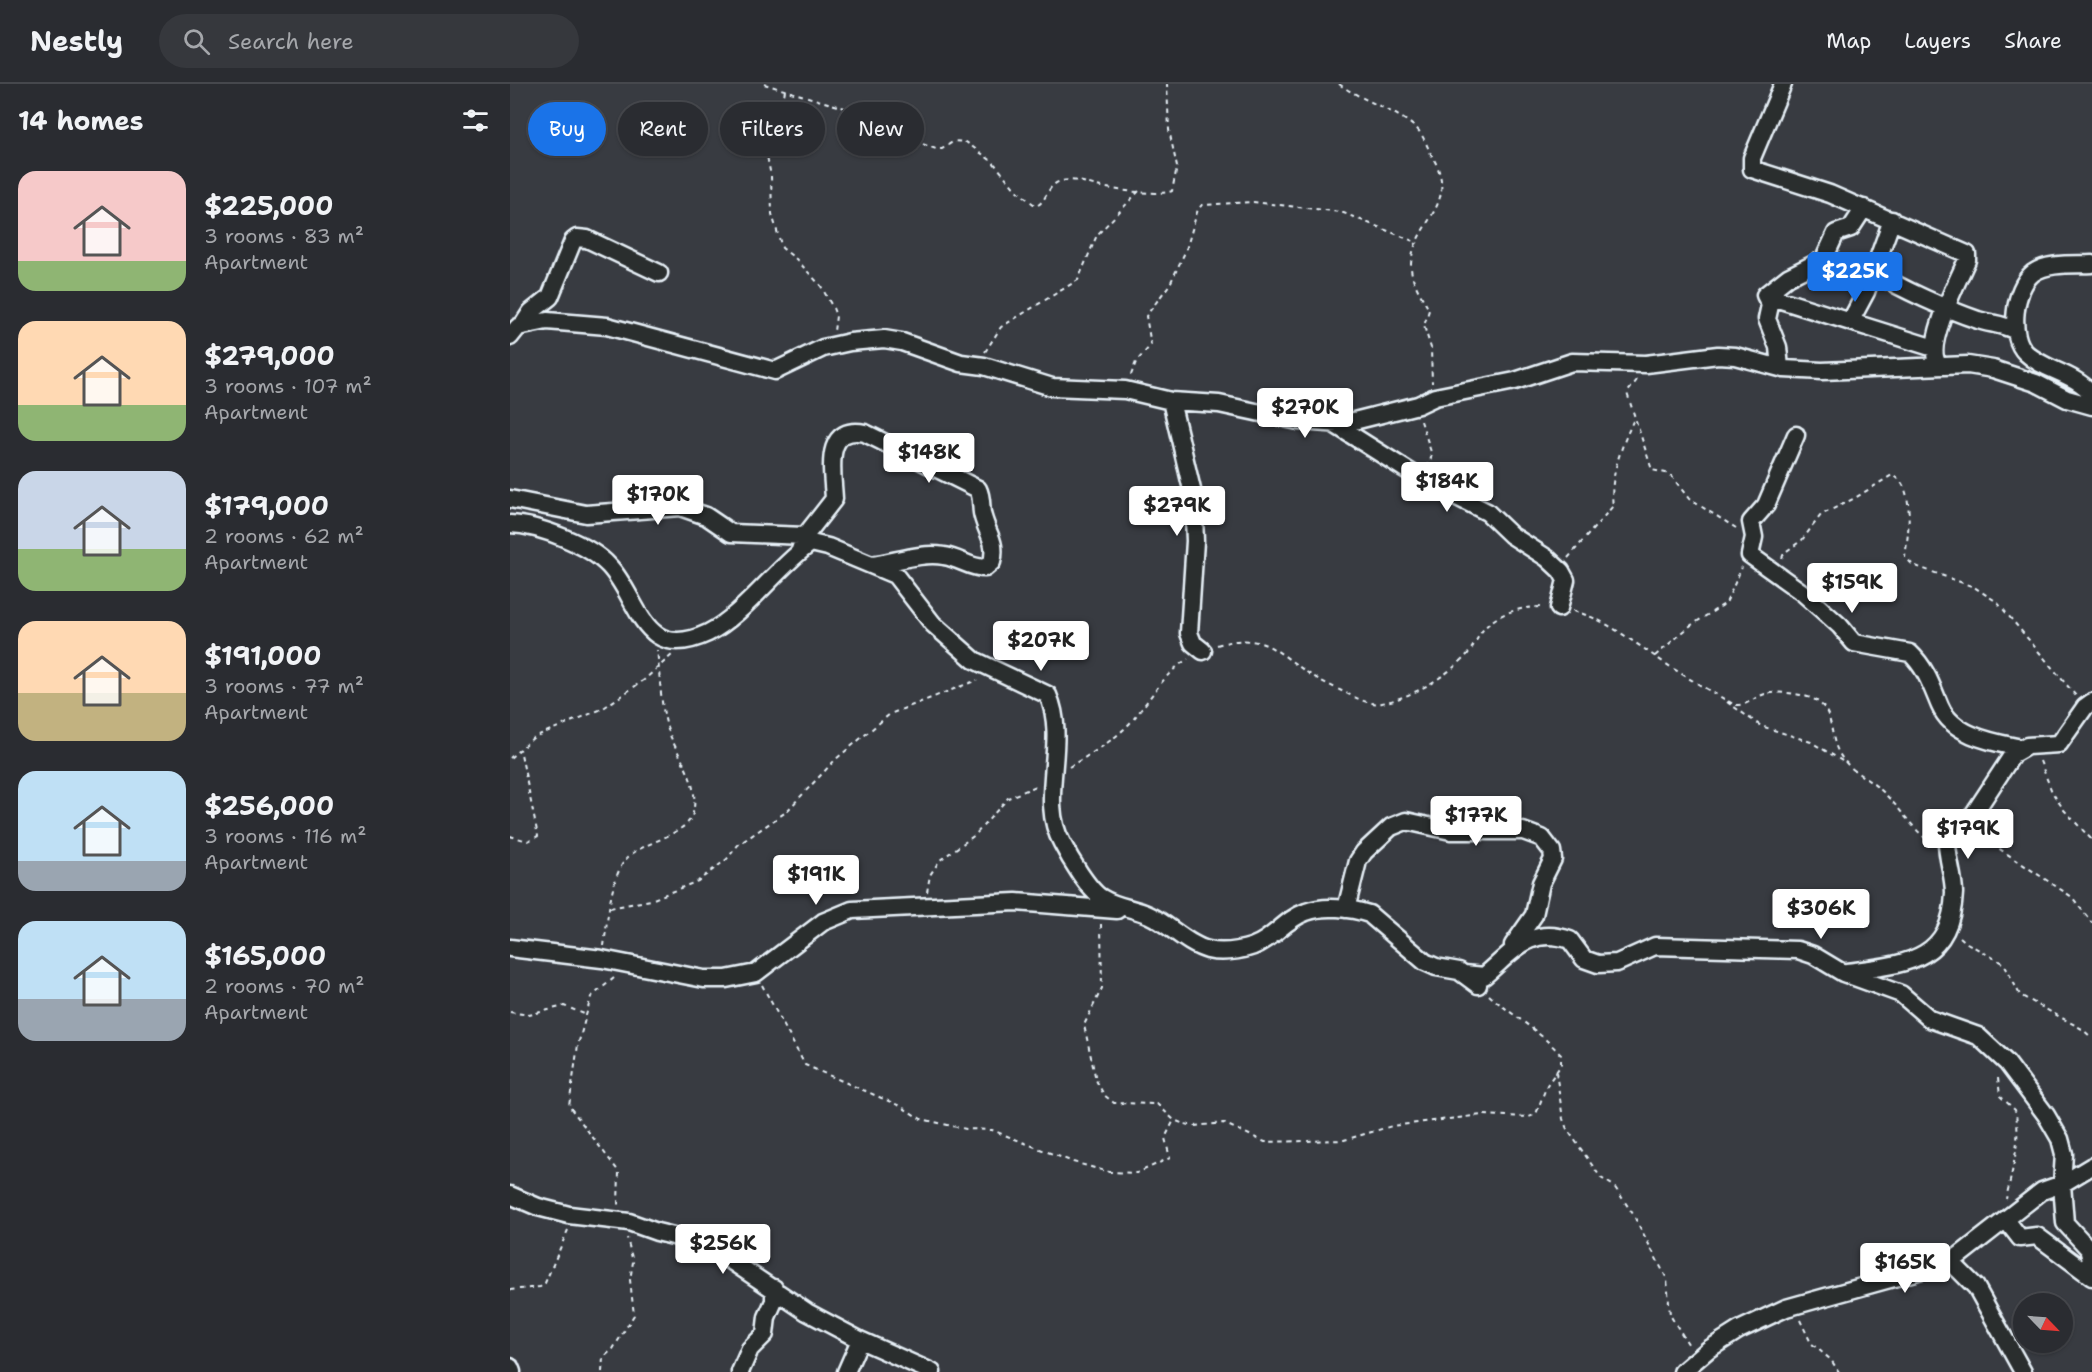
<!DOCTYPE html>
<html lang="en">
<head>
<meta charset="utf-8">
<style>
	body { margin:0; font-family:"Shantell Sans",sans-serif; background:#36383d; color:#f1f3f6; height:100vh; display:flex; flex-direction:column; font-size:22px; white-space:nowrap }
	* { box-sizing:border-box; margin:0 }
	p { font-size:20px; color:#a5a7ab }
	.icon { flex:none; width:33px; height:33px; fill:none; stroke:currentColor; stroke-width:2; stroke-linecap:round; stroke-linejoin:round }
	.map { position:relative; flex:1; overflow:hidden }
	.side { display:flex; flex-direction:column; background:#2a2c31; width:510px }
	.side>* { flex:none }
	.banner { position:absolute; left:18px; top:18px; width:570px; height:54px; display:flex; gap:12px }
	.needle { width:39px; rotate:115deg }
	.buttons { position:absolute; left:1503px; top:1209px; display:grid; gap:12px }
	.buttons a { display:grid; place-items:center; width:60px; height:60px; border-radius:50%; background:#2a2c31; box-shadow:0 2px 4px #0004,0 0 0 2px #46484d; font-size:30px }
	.price { position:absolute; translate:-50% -51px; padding:0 14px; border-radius:6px; background:#fff; color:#222; font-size:20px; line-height:39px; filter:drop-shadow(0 2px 3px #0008) }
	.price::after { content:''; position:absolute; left:50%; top:36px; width:18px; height:14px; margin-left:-9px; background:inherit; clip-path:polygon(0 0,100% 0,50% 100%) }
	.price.on { background:#1a73e8; color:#fff }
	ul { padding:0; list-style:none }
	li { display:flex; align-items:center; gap:18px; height:150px; padding:0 18px }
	li span { display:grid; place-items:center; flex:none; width:168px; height:120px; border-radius:18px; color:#555 }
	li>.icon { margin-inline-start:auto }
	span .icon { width:72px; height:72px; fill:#fffc; stroke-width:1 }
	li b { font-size:26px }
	h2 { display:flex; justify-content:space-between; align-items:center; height:72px; padding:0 18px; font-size:26px }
	.tag { padding:0 21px; border-radius:27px; background:#2a2c31; box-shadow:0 2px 4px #0004,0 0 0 2px #46484d; font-size:21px; line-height:54px }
	.tag.on { background:#1a73e8; color:#fff }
	header { display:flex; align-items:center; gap:36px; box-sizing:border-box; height:84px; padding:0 30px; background:#2a2c31; border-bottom:2px solid #46484d }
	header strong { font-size:28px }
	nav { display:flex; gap:33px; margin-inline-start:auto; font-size:21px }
	.search { width:420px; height:54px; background:#36383d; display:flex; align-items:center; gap:15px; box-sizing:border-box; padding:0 21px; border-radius:33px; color:#a5a7ab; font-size:22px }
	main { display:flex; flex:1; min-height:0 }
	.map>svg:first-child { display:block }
</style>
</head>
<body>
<header>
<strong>Nestly</strong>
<div class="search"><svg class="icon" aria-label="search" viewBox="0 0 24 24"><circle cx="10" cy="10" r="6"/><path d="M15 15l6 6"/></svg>Search here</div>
<nav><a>Map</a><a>Layers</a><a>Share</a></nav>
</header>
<main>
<section class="side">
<h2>14 homes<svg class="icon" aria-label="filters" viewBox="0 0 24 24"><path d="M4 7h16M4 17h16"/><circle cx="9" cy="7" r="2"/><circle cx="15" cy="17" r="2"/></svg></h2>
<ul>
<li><span style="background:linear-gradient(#f6c9c9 75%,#8fb573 0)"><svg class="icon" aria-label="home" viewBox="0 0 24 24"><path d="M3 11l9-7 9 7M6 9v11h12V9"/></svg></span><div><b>$225,000</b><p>3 rooms · 83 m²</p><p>Apartment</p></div></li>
<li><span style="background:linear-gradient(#ffd9b3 70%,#8fb573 0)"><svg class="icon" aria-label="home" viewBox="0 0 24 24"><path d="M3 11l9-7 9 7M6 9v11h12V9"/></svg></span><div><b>$279,000</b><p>3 rooms · 107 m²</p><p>Apartment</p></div></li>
<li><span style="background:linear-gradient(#c9d6e8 65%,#8fb573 0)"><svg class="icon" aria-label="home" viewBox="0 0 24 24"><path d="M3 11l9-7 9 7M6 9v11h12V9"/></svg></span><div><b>$179,000</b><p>2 rooms · 62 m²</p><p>Apartment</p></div></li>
<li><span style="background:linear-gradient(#ffd9b3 60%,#c2b280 0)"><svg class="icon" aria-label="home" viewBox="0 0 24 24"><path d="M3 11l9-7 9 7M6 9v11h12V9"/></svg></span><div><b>$191,000</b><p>3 rooms · 77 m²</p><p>Apartment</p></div></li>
<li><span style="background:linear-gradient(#bfe0f5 75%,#9aa5b1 0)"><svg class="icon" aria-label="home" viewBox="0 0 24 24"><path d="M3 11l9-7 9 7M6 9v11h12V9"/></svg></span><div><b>$256,000</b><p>3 rooms · 116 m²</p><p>Apartment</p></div></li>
<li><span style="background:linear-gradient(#bfe0f5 65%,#9aa5b1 0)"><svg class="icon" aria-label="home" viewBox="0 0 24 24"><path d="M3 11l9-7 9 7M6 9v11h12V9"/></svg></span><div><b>$165,000</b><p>2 rooms · 70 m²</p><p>Apartment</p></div></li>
</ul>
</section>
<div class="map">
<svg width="1582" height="1288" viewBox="0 0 1582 1288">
	<rect width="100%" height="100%" fill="#383b41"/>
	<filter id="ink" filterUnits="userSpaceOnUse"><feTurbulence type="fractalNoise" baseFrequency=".0167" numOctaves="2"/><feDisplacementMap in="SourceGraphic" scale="12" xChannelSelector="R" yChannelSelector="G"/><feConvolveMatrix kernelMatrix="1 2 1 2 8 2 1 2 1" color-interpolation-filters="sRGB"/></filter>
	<g filter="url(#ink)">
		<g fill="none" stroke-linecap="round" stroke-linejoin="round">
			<g stroke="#e8f1f8" stroke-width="21">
				<path id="street" d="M1273,0l-31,74v11l78,25 137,60v6c-9,20 -44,88 -28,105
					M1582,180c-17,1 -44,-2 -59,9 -19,15 -25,63 -7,80 19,18 47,19 66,41
					M1364,188c27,17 74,38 104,48 13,4 24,4 36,10
					M1255,211l169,53
					M1341,236l15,-28 26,-72
					M12,242l9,-14 19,-15 23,-56 4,-3 10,1 72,34
					M0,253l8,-10 29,-6 60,5 168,45 48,-23 27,-6 34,-3 18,3 59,21 23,3 68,21 73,3 46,11 48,3 79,17 44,3 76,-19 17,-8 80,-16 57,-19 74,2 72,-9 17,1 49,13 38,2 146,-6 25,4 43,14 31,16 25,7
					M1270,284l-2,-21 -11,-28 3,-14 -5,-10 23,-18 36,-18 12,-26 15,-5 13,-20
					M661,317l22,93 2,47 -6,92 4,10 10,8
					M824,340l87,55 66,33 24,23 36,23 14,13 5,9 -7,28
					M1286,351l-30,70 -15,17 3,15 -4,18 53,38 37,33 14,17 56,10c16,15 22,34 30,53 13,30 53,36 81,42
					M0,415l76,15 94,-7 26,9 25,17 74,3
					M0,440c29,1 80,21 99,42 31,33 33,98 99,67 35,-17 70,-67 103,-90l17,4 67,28 38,49 41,36 74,35c21,47 -11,104 14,148 7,14 27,48 40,55 14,9 32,10 47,17 20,9 37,29 59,35 16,4 43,0 57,-10 14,-9 24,-22 41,-28 18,-7 45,-4 63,2l56,48 11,5 23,4 19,14
					M290,466l5,-14 29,-37c-1,-26 -12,-74 31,-66l113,56c5,10 2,19 5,28 5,18 14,26 9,45l-7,6c-15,0 -26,-10 -41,-12 -23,-4 -49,6 -72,9
					M836,825l12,-48 6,-9 27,-25 15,-6 45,10h72l19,7 10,13 1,8 -12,24 -7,32 -21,30
					M0,864l92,11 102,20h22l30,-6 67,-51 29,-12 164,-8 101,8
					M1337,888c56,-8 104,-9 107,-79 0,-17 -7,-34 -7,-51l20,-18 46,-70 14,-8 32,-2 26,-37 7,-5
					M954,890l20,2c27,-22 45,-51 86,-36l14,19 14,5 19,-1 38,-17 143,4 15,5 30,18 58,21 29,25 48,17 29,27 39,52 14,24 4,15 -2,30 3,39 23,25 4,16
					M0,1111l28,12 31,8 60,7 28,10 49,12 101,68 53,28 72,32
					M1496,1136l14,18 17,-2 55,41
					M1441,1178l25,25 47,85
					M0,1283l2,5
					M230,1288l10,-23 15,-15 2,-17 7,-16v-13
					M336,1288l14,-32
					M1172,1288l27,-23 30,-19 47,-22 165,-46 91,-71 20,-7 30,-18"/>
			</g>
			<path stroke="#e8f1f8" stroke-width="2" stroke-dasharray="4.5 4.5" stroke-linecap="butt" d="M254,0l111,33 42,25 19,7h6l12,-8 12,1 27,20 23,28 20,16c12,-5 10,-21 25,-25 14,-3 24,2 36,5 15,4 63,10 75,5l5,-24 -8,-37 -2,-46
				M829,0c23,17 60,27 79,46 6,7 9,16 13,24 31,52 -17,66 -20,110 -1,16 11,32 18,46l-5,16 7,22 1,35
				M275,6l-7,41 -9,13 -2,12 4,20 1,38 10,34 14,11 25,27 12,22 3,8 -2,15
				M475,268l16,-25 77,-47 19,-45 42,-44
				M621,291l5,-13 15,-17 -5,-29 24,-32 16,-34 12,-41 4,-4 51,-3 88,10 77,31
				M1127,296l-10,13 25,77 18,4 19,25 47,29
				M911,337l11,34 -4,11
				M1058,474l45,-52c-4,-29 9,-61 21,-87
				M1272,474l2,-5 18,-13 19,-25 34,-17 37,-23c24,9 16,61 13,82l8,8 61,22 23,15 79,94
				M1063,527c28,7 46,21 70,37 29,21 61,40 92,57 13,1 19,-8 30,-11 14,-3 32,-1 46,4 25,10 17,36 28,55 10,19 34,27 48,43 15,15 26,33 44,47
				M707,561c47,-14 59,7 94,30 13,8 27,14 41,21 9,4 19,9 30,7 30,-6 62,-25 83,-46 6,-6 10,-15 15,-23 14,-21 39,-27 64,-27
				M1145,572l35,-30 36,-23 16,-36
				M1217,618l34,24 50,16 33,20
				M0,674l24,-21 68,-28 42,-29 28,-25
				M1530,677l12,31 12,18 28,30
				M559,683c18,-11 38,-22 54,-37 23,-21 37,-55 65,-71
				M1467,750l95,63 20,26
				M0,752l18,5 10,-5 -18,-87
				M417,808l3,-17 10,-15 35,-25 33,-37 28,-12
				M100,824l41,-8 47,-19 29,-22 11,-14 48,-33 50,-53 54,-45 87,-34
				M591,840l1,64 -18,37 12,55 8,15 10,8 43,1 17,16 10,4 11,2 28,-3 42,19 79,-2 48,-14 90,-11 47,2 7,-3 11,-29 14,-20v-10c-21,-24 -48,-39 -72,-60
				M1450,853l7,6 37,21 16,31 62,34 10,9
				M94,862c3,-23 7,-72 23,-88 15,-16 61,-23 66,-45 8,-33 -20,-61 -27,-90 -6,-23 -6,-49 -9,-73
				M104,894l-23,19 -13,48 -9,61 50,66 -1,33
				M252,901l43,80 95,41 21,13 45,10 26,1 81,32 36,10 28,1 33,-15 -5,-20 9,-18
				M0,928l19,3 35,-9 23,9
				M1046,988l7,47 4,10 34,49 13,8 19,28 34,65 3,36 20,32
				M1488,994l2,18 15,14c7,29 -3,60 -9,89
				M0,1206l30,-3 5,-4 23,-53
				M1290,1236l11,23 20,17 8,12
				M92,1288l1,-14 10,-9 21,-34 -4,-35 3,-18 -6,-24"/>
			<use href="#street" stroke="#2a2d2e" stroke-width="16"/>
		</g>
	</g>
</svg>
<div class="buttons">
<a><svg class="needle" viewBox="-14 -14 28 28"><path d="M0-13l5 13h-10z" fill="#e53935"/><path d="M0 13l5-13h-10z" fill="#a5a7ab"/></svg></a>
</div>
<b class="price on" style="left:1345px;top:219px">$225K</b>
<b class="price" style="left:795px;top:355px">$270K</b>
<b class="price" style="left:419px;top:400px">$148K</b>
<b class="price" style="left:937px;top:429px">$184K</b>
<b class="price" style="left:148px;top:442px">$170K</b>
<b class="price" style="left:667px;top:453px">$279K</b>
<b class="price" style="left:1342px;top:530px">$159K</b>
<b class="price" style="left:531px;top:588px">$207K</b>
<b class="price" style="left:966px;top:763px">$177K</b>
<b class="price" style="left:1458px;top:776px">$179K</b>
<b class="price" style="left:306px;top:822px">$191K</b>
<b class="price" style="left:1311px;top:856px">$306K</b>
<b class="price" style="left:213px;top:1191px">$256K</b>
<b class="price" style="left:1395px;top:1210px">$165K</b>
<div class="banner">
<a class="tag on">Buy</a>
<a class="tag">Rent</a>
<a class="tag">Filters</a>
<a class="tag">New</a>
</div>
</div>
</main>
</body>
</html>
